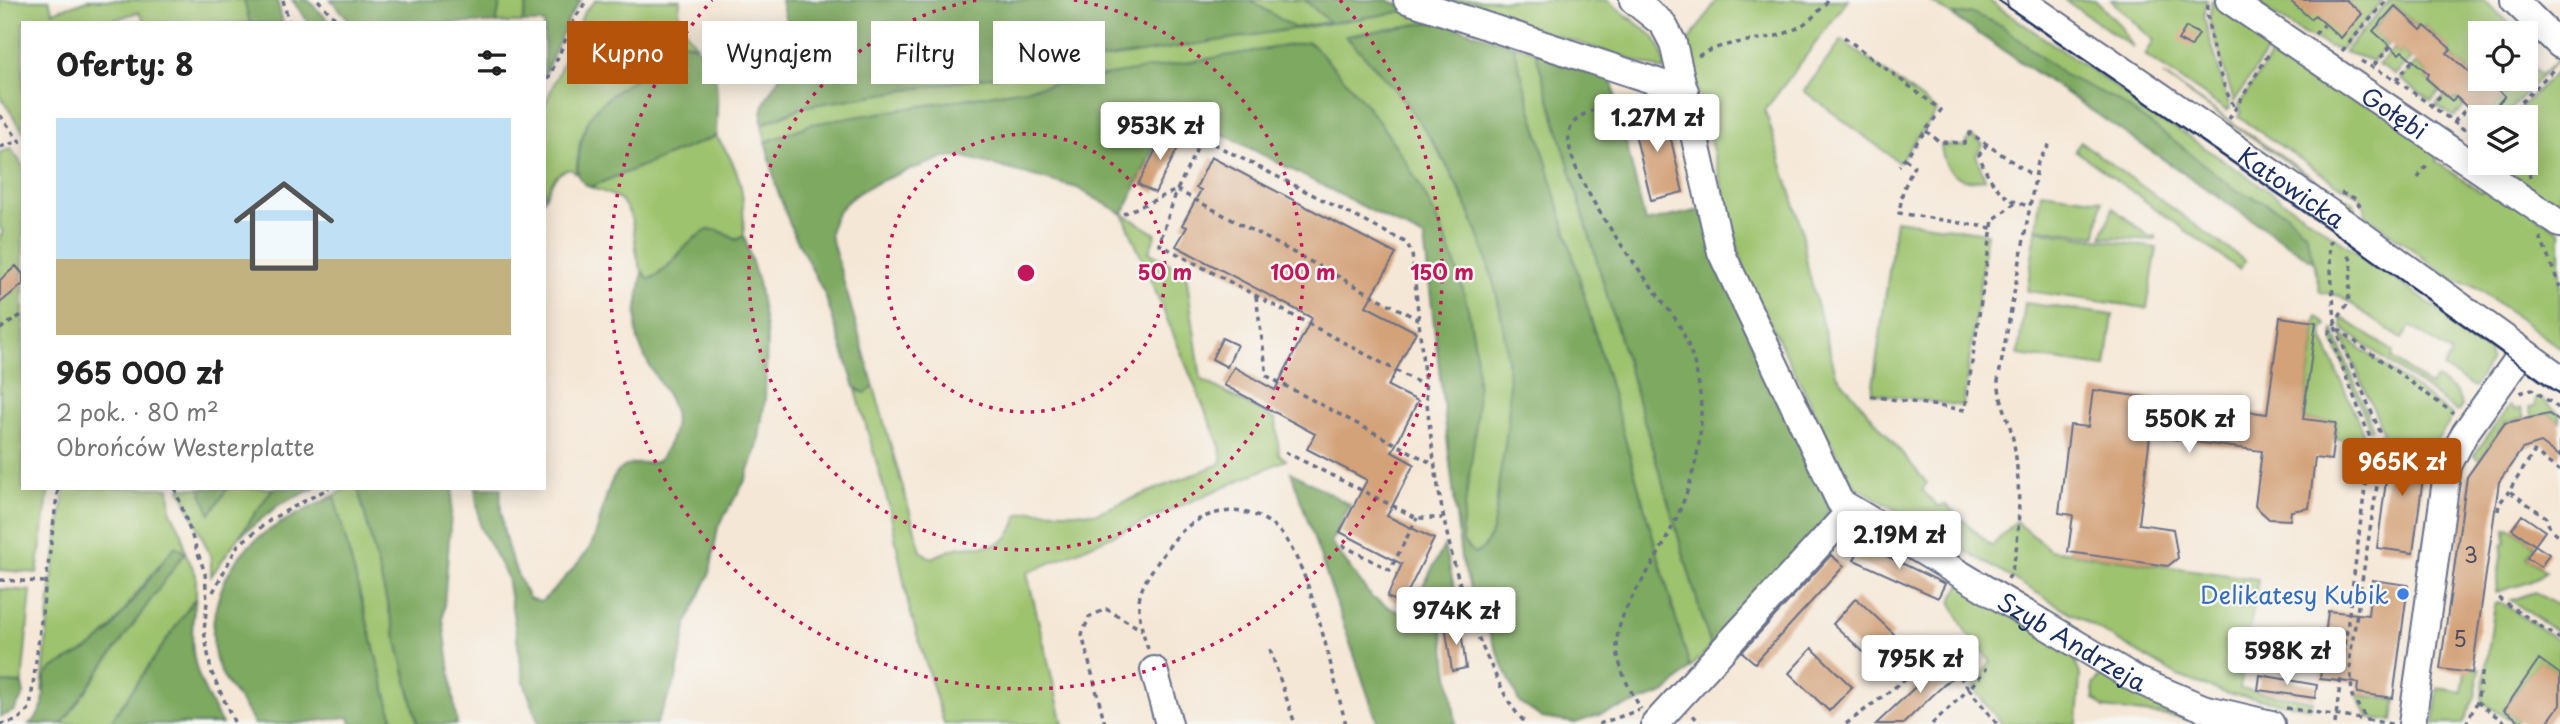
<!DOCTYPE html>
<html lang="pl">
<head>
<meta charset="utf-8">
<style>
	body { margin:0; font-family:"Playpen Sans",sans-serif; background:#f6f6f6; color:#222; height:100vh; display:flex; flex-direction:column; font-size:26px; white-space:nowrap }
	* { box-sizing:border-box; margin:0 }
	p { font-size:23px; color:#767676 }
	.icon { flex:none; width:38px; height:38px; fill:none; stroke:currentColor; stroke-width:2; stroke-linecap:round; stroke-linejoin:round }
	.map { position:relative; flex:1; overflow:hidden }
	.side { position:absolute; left:21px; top:21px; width:525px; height:469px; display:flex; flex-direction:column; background:#fff; border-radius:0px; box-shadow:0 4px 18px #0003 }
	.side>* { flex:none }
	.banner { position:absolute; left:567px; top:21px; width:665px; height:63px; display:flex; gap:14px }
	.fabs { position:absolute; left:2468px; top:21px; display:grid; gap:14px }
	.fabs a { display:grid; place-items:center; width:70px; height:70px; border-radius:0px; background:#fff; box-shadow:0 4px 18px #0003; font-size:35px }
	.price { position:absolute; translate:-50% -60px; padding:0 16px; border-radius:7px; background:#fff; color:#222; font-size:23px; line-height:46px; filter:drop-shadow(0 2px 4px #0008) }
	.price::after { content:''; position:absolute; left:50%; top:42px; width:21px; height:16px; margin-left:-10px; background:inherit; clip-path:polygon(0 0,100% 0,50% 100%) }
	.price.selected { background:#b45309; color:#fff }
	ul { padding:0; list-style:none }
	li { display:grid; align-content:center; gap:14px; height:371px; padding:0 35px }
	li+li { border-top:2px solid #e0e0e0 }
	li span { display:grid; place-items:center; height:217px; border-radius:0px; color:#555 }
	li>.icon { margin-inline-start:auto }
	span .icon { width:126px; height:126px; fill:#fffc; stroke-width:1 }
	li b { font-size:30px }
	h2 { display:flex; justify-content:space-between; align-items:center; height:84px; padding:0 35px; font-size:30px }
	.pill { padding:0 24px; border-radius:0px; background:#fff; box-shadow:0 4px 18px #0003; font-size:24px; line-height:63px }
	.pill.selected { background:#b45309; color:#fff }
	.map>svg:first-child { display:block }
</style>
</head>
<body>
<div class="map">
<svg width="2560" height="724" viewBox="0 0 2560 724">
	<rect width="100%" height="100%" fill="#f6f6f2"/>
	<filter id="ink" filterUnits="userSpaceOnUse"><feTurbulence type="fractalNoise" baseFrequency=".0143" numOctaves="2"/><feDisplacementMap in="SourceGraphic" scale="14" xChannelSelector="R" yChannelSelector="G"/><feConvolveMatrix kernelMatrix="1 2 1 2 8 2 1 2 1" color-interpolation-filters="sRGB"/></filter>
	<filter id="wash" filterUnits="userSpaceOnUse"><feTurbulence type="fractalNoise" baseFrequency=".00686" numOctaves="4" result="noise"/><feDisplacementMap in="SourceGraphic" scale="28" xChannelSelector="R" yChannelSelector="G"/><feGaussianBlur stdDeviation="1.57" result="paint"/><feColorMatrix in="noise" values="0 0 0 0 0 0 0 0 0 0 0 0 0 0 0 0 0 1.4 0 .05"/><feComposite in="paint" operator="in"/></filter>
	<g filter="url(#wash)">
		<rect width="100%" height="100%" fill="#f5e7d6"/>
		<path fill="#9ec36e" stroke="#5c7966" stroke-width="2" d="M0,0h49l4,12 35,-12h156l6,23h-104l-8,-11 -33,11h-82v108l-23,-35z
			M501,0h27l-6,23h-26z
			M596,0h85c-7,17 5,33 16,45l-15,-3 -76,57 -26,42 -4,32 -6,-4c-16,3 -20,17 -26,31v-93l40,-95z
			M1250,0h55l25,22 -25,4 108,-16 24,11 -91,16c26,26 52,54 73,84 55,80 92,184 90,281 0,26 -6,53 -10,79 -3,21 -2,63 -24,73l-12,-12 -1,-12 15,-121 -5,-75 -10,-45 -17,-50 -92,-149 -541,34 -46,18 -4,-17 44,-19 488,-78z
			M1446,0h161l47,37 8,14 3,17 -2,2z
			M1717,0h131l-83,110 36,116 7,44 28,104 91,109 -5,7 16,16 8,-1 46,41 24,-25 34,29 208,29 -18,110 73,12 -3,7 -85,-15 -47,-17 -321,-189 -9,-10 -104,-205 -58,-227z
			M1929,0h59l336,229 163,115 4,16 -17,27 -31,-19 9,-14 -41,-28 -9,13 -62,-43 -20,-4 -6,-30z
			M2065,0h30l24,24 14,23z
			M2111,0h96l-3,18 26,90 -3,3 -82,-56 9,-14z
			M2212,0h5l57,40 -40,62 -25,-83z
			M2384,0l-45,51 -32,-15 -54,-35z
			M2390,0h94l34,33h-38v41l-5,3 -28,-24 3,-4 -25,-23 -4,4 -26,-24 -22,25 15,13 -15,17 -29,-9z
			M1842,40l95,71 -38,51 -95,-71z
			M2279,43l160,104 -2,15 44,30 13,-6 66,46v116l-86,-62 -21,-6 -87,-65c-1,-16 -10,-24 -26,-29l-102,-69 3,-6 -2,-6z
			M1513,45l22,6 176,596 -21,21z
			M2393,49l6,5 3,-4 9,9 -16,16 -17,-10z
			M2560,57l-57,60h-17l19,-21 -20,-17h40v-19l17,15z
			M2416,63l13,11 -3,4 15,13 -10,10 -31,-22z
			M2560,68v145l-73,-50h38v-46h-14z
			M2163,75l176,121 14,5 4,10z
			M2445,95l7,6 4,-3 9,8 -11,11 -18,-12z
			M716,136c28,38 27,55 28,100l-7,4 -19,-10c-32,0 -41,37 -69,49 -22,-20 -6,-56 -28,-78 -7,-7 -22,-10 -31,-14z
			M1971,136l12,8 -7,11 9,24c-26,6 -42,-8 -44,-34l23,1z
			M2081,142l164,119 -6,8 -164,-119z
			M11,149l12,17v322h26l-12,85 -37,-3v-333l3,-6 -3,-3v-76z
			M2041,192l61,8 -6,36 -60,-8z
			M2113,208l37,29 5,-1 1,4 -54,-3z
			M1123,214l33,20 -7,18 37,21 15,106 75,41 3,34 7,6 -259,113 36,151h-119l-35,-116 -19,-98 -35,-123 5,5 14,-5 47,164 9,7c11,-3 21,-10 32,-11 29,-3 46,5 56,-32l13,-4 65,2 126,-50 -2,-17z
			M1896,220l91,13 -24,173 -91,-13z
			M2036,230l121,18 -10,60 -120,-17z
			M2025,303l88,12 -7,52 -88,-12z
			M2317,316l10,9 -5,6 1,8 39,91 1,14 -29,-6 2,-15 -33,-4z
			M2341,317l53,35 -2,6 38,28 6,-8 20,14 6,14 -5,6 -115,-84z
			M2333,328l40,100 -3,2 -36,-88z
			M2341,334l112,82 -17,25 -51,-5z
			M2540,398l20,16v8l-11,-8 -17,4 -3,-11 6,-1v-7z
			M2510,405l5,5 6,-2 3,11 -19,4 -25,36 -6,-4z
			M65,488h104l2,24 11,21 3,19 11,23v22l-87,127h-47l123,-172 -10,-5c-14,17 -29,33 -42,51 -12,17 -21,32 -38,46 -22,18 -46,15 -53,48l9,-105z
			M180,488h20l10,25 18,-25h45l-62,88v-19z
			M347,488h11l60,236h-24l-60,-228z
			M2505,528l7,1 23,16 -8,13 19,13 -16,11 -34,10 7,-49 3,-1z
			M1961,584l112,70 7,21 -3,49h-75l-29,-35 18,-28 -25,-28 -15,-32z
			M0,589l31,2 -9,93 -22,-1z
			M2535,592l25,15v27l-49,-34z
			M2502,603l58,39v32l-21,-14 -35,49 14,11 -3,4 -34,-23 14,-97z
			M2472,668l8,1 -5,28 -12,27h-29l4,-36 24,4 3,-20z
			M2110,674l88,46 -94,-12 -10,-9 -1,-14 9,-10z
			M2357,695l39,5 -3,21 -25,-4z"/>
		<path fill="#7ea961" stroke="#4c6c60" stroke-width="2" d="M244,0h33l6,23h-33z
			M292,0h16l23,23h-22z
			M331,0h170l-5,23h-144z
			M528,0h53l-12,18 -25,58v-53h-22z
			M781,0h469l44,28 35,-6 -24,-22h82l26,10 -607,96 -44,18c-3,-30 22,-44 28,-70 5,-19 -7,-36 -9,-54z
			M1972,13l30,13 62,49 51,24 61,43 58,47 51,23 20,20 9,30 -362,-247z
			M1437,21l76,24 177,623 -24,25 -91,30 -33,-5 -23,-16 -48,-111 -10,-33 -37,-320 -209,-108 -50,-6 -42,90 -46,-26 -116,-32 -16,1c-39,16 -111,30 -115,77l44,153 -9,6 -10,-6 -30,-92 -33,-65 -16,-44 -10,-44 46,-18 497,-82c96,93 175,229 168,366 -2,41 -11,81 -15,122l1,12 12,12c22,-10 21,-52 24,-73 4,-26 10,-53 10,-80 1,-96 -34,-201 -90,-280 -22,-31 -48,-58 -73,-85z
			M682,42c43,8 35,61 34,94l-126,51c-15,-8 -13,-16 -11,-31 6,-53 28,-55 65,-84 14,-11 23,-23 38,-30z
			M1535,51l76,27 34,144 56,-12 127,292 1,9 -4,10 -114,126z
			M708,230h10l18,10 8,-4 14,46 9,54 -2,63 -7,46 -12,34 -28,48 -8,46 -23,50 -11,57 -20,44h-117l-15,-42 -17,-105 -27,-50 -5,-39h26c-3,38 10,78 28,110l11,4c9,-5 45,-46 50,-55 13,-22 14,-67 32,-79 10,-7 25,-3 36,-7 40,-54 -2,-68 -19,-118 -7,-21 1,-49 3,-71l8,7c25,-11 33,-38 58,-49z
			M1291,472l59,33 -19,37 41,56 35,19 37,-71 17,68 -20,5 15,105h-78z
			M200,488h28l-18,26z
			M273,488h43l-36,16 -41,33z
			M358,488h95l-10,131 14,105h-39z
			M334,496l60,228h-43l-2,-7 -57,7h-38c-10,-23 -30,-37 -38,-64 -10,-38 5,-88 34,-115 23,-21 56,-35 84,-49z
			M175,546l10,6 -123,172h-33l8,-7 6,-12 2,-28 6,-8 38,-20 19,-16z
			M196,597c-10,55 -1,80 26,127h-113z
			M0,683l22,1 2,10 -10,17 -14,6z"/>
		<g id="blocks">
			<path fill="#d3a279" d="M2289,0h57l16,14 -21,24 -26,-23 -4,4z
				M2395,6l26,24 4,-4 26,23 -4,4 28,24 4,-4 1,6h5l20,17 -19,21 -6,2 -24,-22 -4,4 -26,-23 3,-4 -27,-23 -3,3 -26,-23z
				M2186,27l13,7 -8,13 -13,-7z
				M1664,109l19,83 -32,8 -20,-83z
				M1165,132l17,8 -27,53 -17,-9z
				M1211,157l185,97 -30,52 50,26 -28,54 30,15 -26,51 22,12 -27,52 47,23 -32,65 -15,-7 15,-33 -62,-32 27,-52 -60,-31 8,-15 -91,-49 10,-18 41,23 37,-72 -136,-72 11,-19 -5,-2 19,-35 -5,-2z
				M16,266l7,8v10l-23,19v-23z
				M2280,317l36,5 -13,97 33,4 -5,37 -16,-2 -6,50 -18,3 -1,9 -21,-1 -14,-13 7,-55 -112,-15 -11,88 34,5 5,29 -10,8 -100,-14 5,-37 -14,-2 11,-88 18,2 5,-37 174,24z
				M1222,338l15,7 -10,22 -15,-8z
				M2549,414l11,8v35l-19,-14 -19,6 -23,33 -27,191 -32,-4 27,-192 38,-54z
				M2391,444l36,4 -14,105 -36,-5z
				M2522,515l23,16 -10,14 -23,-16z
				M1862,544l83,40 -7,14 -84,-38z
				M2535,545l14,9 -8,13 -14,-9z
				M1831,555l13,11 -89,97 -13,-11z
				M2372,580l36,5 -15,113 -36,-5 1,-10 -38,-4 8,-68 40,4z
				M1856,598l38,36 -23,25 -38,-35z
				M1460,623l6,45 -14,3 -7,-46z
				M1812,648l40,39 -23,24 -40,-38z
				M1945,659l12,14 -25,23 -29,28h-27z
				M2539,659l21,15v31l-14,19h-22l-20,-14z
				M2260,675l57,10 -2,13 -57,-8z"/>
		</g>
	</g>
	<g filter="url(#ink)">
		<use href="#blocks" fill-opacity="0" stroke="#676f88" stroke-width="2"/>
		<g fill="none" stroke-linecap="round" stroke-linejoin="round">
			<g stroke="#676f88" stroke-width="30">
				<g id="minor">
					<path d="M1407,0l278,91"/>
					<path id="s1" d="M1633,0l30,24 10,19 48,209 119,250 297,178 66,28 68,16"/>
					<path id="s2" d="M2021,0l338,233 201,145"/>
					<path id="s3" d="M2229,0l331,224"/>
					<path d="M2514,0l46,45"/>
					<path d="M1154,670l15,54"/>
					<path d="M1655,724l195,-213"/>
					<path d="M2412,724l36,-258 17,-33 58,-81"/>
				</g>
			</g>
			<path stroke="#676f88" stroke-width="3.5" stroke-dasharray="5 5" stroke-linecap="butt" d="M283,0l6,23
				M318,0l21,23
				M2208,5c-3,21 14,88 28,103
				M2315,34l9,-9
				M1844,37l97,73 -42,56
				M2342,51l45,-51
				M1698,56c49,-27 90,-2 130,-56
				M2361,61l35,19 77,56
				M2374,65l16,-18
				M2396,80l17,-20
				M544,89l31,-71 12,-18
				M1633,98c-18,7 -54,11 -62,29 -19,37 83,161 106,194 45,83 21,166 -24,242 -13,23 -34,49 -36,77 -1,26 12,48 24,69
				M2430,107l13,-14
				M2517,107l4,10
				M0,115l23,31
				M2507,117l49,-50
				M2229,119l41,-67
				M2454,122l13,-14
				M1926,131l14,11 24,1 6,-10 59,40 6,1
				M1987,144l-8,11c10,26 22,46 51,51
				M2525,144l5,34
				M0,147l20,-6
				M1905,159l9,7 -11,24 -4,23 93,15
				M2418,178l11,-16
				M2341,193l13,5 6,8
				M1123,214l54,-24 25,-52 205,105 5,11c16,139 18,288 81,416 9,19 18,40 34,54
				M2540,237l20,50
				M2332,240l-3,5 6,77
				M1256,296l11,80 168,89
				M1419,320l-242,-130 -18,54 268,143
				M2335,327l49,114 -34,216 2,39 15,24 25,4
				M0,329l23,-15
				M2338,329l115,84
				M2520,393l12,-4 28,20
				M1871,396l94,14 28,-190 22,-17
				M1285,452l132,66h25
				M2560,471l-26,-19 -25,39 37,26 4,12 10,8
				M175,488l30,85 2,29 -3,29 7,40 24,53
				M2498,511l1,-7 10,-13
				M1342,545l48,25 27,-52
				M2008,579c15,-29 12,-107 5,-140 -4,-21 -13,-37 -15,-58l40,-219 13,-20
				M0,580l44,2
				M213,592l25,-47 35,-27 56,-30
				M2498,598l62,41
				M1148,649c-5,-15 -10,-32 -9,-48 2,-17 12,-29 21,-42 8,-11 17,-25 28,-33 29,-21 68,-20 92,6 32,35 52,144 66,192
				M1270,649l25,75
				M2477,702l30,22
				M2286,708l81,12
				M1693,715l7,9
				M0,724l17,-3 13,-13 28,-220
				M1105,724l-23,-89 7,-18 17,-8 36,21
				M1599,724l40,-14
				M1846,724l96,-72 27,37 18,-21
				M1932,724l37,-35 28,35
				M2335,724l36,-284 -42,-107 19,-30 4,-41 -4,-8
				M2466,724l11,-22 6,-33"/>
			<use href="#minor" stroke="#fff" stroke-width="26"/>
			<path stroke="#1b2f5e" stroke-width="2" d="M1998,0l338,233 224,161"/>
		</g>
	</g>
	<g fill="none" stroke="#c2185b" stroke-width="3.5" stroke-dasharray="3.5 7">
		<circle cx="1026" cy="273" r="139"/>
		<path d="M1074 0A277 277 0 1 1 978 0"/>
		<path d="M1340 0A416 416 0 1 1 712 0"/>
	</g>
	<circle fill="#3f7fe0" stroke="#f6f6f2" stroke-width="2.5" cx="2403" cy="594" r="7"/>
	<g text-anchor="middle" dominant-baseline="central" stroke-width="5" stroke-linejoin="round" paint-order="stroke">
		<g font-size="21" fill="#494c65">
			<text x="2471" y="554">3</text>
			<text x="2460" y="638">5</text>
		</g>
		<g font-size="24" fill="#1b2f5e" stroke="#f6f6f2">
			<text stroke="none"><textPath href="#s3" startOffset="200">Gołębi</textPath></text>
			<text stroke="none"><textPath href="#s2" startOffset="329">Katowicka</textPath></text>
			<text stroke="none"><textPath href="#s1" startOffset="822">Szyb Andrzeja</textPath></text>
		</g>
		<g font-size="24" fill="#366cbe" stroke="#f6f6f2" text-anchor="end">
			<text x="2389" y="594">Delikatesy Kubik</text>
		</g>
	</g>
	<circle cx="1026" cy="273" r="10" fill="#c2185b" stroke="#f6f6f2" stroke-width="3.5"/>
	<g font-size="21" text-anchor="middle" font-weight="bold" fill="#c2185b" stroke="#f6f6f2" stroke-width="5" stroke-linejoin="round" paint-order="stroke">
		<text x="1165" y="280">50 m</text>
		<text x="1303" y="280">100 m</text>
		<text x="1442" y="280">150 m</text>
	</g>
</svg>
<div class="fabs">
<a><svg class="icon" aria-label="locate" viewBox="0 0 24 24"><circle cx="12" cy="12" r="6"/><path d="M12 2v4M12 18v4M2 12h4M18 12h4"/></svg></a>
<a><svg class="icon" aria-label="layers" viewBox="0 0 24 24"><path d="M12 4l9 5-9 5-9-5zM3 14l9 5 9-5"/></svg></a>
</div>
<b class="price" style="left:1657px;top:154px">1.27M zł</b>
<b class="price" style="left:1160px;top:162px">953K zł</b>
<b class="price" style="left:2189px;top:455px">550K zł</b>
<b class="price selected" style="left:2402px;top:498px">965K zł</b>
<b class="price" style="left:1899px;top:571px">2.19M zł</b>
<b class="price" style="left:1456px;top:647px">974K zł</b>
<b class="price" style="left:2287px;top:687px">598K zł</b>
<b class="price" style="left:1920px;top:695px">795K zł</b>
<div class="banner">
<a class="pill selected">Kupno</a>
<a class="pill">Wynajem</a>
<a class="pill">Filtry</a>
<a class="pill">Nowe</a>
</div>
<section class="side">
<h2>Oferty: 8<svg class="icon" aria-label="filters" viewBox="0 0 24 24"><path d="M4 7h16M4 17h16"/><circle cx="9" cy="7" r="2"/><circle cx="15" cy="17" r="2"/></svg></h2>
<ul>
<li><span style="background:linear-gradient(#bfe0f5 65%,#c2b280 0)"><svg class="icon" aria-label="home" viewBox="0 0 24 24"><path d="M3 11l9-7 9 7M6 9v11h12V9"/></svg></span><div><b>965 000 zł</b><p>2 pok. · 80 m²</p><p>Obrońców Westerplatte</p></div></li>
</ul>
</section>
</div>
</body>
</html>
